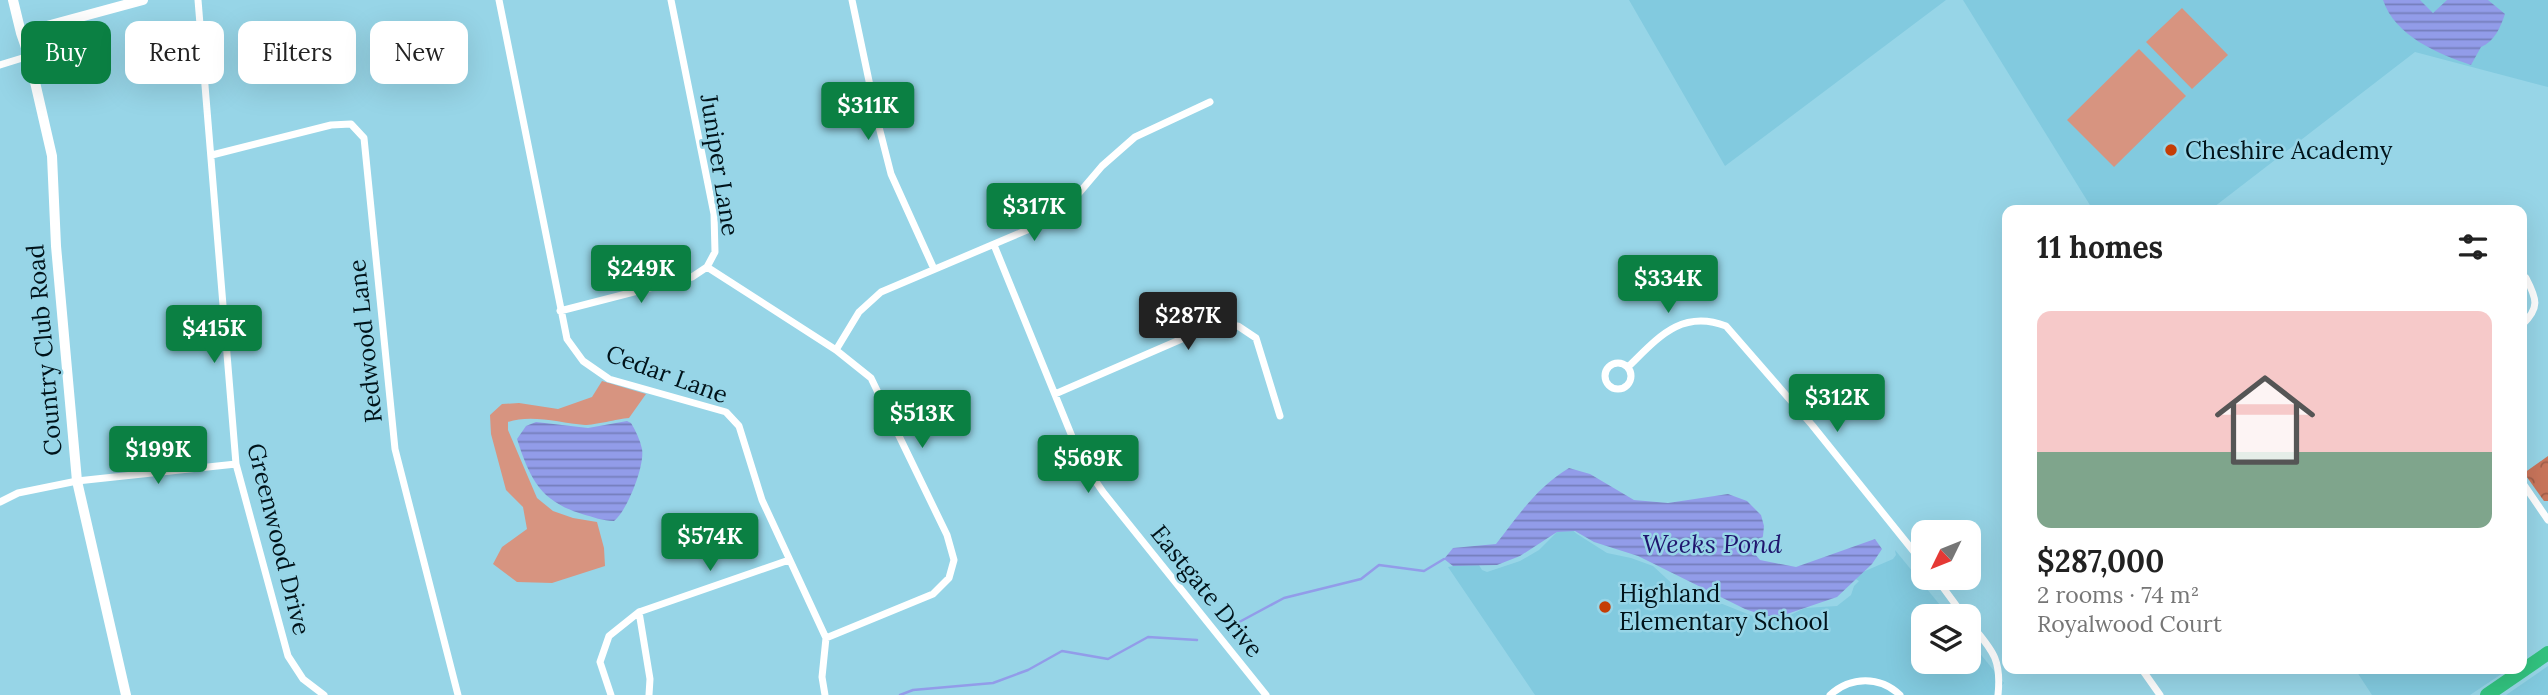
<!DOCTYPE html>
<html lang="en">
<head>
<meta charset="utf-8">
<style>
	body { margin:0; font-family:Lora,serif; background:#f2f2f2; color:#222; height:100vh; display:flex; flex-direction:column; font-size:26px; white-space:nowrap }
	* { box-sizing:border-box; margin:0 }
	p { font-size:23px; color:#767676 }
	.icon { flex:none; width:38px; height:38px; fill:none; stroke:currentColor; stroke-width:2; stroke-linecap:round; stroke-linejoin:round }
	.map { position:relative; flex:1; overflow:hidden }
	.sheet { position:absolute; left:2002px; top:205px; width:525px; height:469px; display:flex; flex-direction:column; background:#fff; border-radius:14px; box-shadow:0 7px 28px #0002 }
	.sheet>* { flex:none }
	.banner { position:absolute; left:21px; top:21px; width:665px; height:63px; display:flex; gap:14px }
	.needle { width:46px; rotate:227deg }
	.controls { position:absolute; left:1911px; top:520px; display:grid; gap:14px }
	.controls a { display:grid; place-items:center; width:70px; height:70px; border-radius:14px; background:#fff; box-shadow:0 7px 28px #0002; font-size:35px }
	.price { position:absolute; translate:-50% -60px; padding:0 16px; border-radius:7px; background:#0b8043; color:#fff; font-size:23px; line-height:46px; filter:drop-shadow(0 2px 4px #0008) }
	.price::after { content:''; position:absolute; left:50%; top:42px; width:21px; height:16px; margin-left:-10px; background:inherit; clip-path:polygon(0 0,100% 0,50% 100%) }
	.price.active { background:#222; color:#fff }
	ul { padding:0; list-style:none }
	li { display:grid; align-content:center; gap:14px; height:371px; padding:0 35px }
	li span { display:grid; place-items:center; height:217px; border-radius:14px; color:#555 }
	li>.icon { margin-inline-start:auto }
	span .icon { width:126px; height:126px; fill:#fffc; stroke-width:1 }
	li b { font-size:30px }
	h2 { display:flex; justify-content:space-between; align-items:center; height:84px; padding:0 35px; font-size:30px }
	.tag { padding:0 24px; border-radius:14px; background:#fff; box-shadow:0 7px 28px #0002; font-size:24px; line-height:63px }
	.tag.active { background:#0b8043; color:#fff }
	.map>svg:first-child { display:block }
</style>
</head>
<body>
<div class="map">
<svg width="2548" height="695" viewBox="0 0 2548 695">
	<defs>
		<pattern id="forest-crowns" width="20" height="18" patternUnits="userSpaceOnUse" patternTransform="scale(1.75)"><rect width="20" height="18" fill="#c9755b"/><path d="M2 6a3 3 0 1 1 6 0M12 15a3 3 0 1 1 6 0" fill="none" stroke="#a15f4a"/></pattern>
		<pattern id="water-rules" width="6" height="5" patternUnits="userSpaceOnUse" patternTransform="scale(1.75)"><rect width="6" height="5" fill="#929ce9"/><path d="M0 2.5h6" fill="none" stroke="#757ebc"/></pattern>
	</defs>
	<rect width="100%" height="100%" fill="#97d5e7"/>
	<path fill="#82cadf" d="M1629,0h317l-221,166z
		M1963,0h585v87l-133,-35 -205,158h-117z
		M1562,521l15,13 30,19 24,5 22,8 26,24 14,3 12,-2 10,10 40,16h31l19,-9 32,-2 14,-11 3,-9 5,-5 -18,-11 24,1 28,-12 3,-4 -1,-5 54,66h-26v46h46v-22l35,43 -10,12h-459l-87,-128 29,-5 5,8 5,2 33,-11 19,-11 17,-17z
		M2548,666v29h-42z
		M2355,669h154l-39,26h-98z"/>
	<path fill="url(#forest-crowns)" d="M2548,456v45h-4l-20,-28z"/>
	<path fill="#d79480" d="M2182,8l46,47 -36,34 -46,-47z
		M2139,49l47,47 -72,71 -47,-47z
		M602,381l44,13 -17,24c-12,1 -34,7 -44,7 -25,-2 -53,-11 -77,-3v8l29,68 16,13 20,7 24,4 7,26 1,18 -53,17 -35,-1 -24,-18 9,-17 25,-18 -4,-22 -17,-17 -15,-56 -1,-19 12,-11 17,-1 39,6 34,-12z"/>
	<path fill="url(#water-rules)" d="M2383,0h37l13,13 14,-13h41l17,14c-5,14 -10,27 -24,33l-10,18c-33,-11 -76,-29 -88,-65z
		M627,421l4,2c5,8 9,17 11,26 3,17 -15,62 -28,72 -11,0 -21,-4 -32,-7 -42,-13 -52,-35 -65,-75l9,-13 10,-4 52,6z
		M1569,468l21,6 44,26 34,3 60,-9 19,7 14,14 3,11 -1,10 -8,18 5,6 36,7 79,-28 7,10 -10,15 -35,33 -56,19h-16l-20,-7 -107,-53 -44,-14 -19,-11 -18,1 -37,24 -23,9 -44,1 -9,-7 9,-11 43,-4c22,-28 41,-57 73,-76z"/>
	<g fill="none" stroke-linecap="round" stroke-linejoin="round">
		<path stroke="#929ce9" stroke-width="2.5" d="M1230,627l54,-29 77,-19 18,-14 45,6 20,-12
			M900,695l13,-5 80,-7 35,-13 34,-19 46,8 40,-22 49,3"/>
		<path stroke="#fff" stroke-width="7" d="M198,0l38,464 52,192 15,23 21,16
			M499,0l68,339 16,22 26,18 117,33 13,14 23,74 64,138 -4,39 3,18
			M852,0l25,119 14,55 43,95
			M0,65l29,-9
			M212,155l119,-30 20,-1 13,14 31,311 63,246
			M994,245l88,216 21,31 163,203
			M707,267l129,83 35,28 76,157 7,25 -5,18 -16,16 -107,44
			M560,311l132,-34 15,-10 8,-15 -1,-38 -43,-214
			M2522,325c18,-17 15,-26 4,-47
			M836,350l23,-38 22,-20 158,-67 29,-19 34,-40 33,-29 75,-35
			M1605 376a13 13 0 1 1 26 0a13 13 0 1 1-26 0Z
			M1628,367c30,-29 53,-58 98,-41l86,99 111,138
			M1055,394l159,-69 24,1 18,12 24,78
			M2522,482l26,38
			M0,502l18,-9 59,-12 159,-17
			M1936,578l28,38
			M639,612l150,-52
			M1969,622c22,27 33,35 29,73
			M2141,668l19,27
			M611,695l-11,-33 9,-26 30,-24 11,67 -1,16
			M1830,695c21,-19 50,-19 70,0"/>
		<path stroke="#fff" stroke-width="10" d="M13,0l8,33 8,23 23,100 4,90 21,235 49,214
			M21,33l122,-33"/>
		<path stroke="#32c37f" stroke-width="14" d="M2487,695l61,-42"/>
	</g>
	<g fill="#c53d05" stroke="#97d5e7" stroke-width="2.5">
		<circle cx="2171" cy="150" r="7"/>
		<circle cx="1605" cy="607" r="7"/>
	</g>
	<g text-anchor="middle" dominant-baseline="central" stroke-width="5" stroke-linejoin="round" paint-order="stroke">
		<g font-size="24" fill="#00131a" stroke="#97d5e7" text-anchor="start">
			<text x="2185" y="150">Cheshire Academy</text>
			<text x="1619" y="593">Highland<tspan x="1619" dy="28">Elementary School</tspan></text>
		</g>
		<g font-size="24" fill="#00131a" stroke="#97d5e7">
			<text transform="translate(720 165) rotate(81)">Juniper Lane</text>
			<text transform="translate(365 341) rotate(-96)">Redwood Lane</text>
			<text transform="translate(44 350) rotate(-95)">Country Club Road</text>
			<text transform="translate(667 374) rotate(20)">Cedar Lane</text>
			<text transform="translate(279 539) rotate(76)">Greenwood Drive</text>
			<text transform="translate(1207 591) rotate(51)">Eastgate Drive</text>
		</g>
		<g font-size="26" font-style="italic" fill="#20166e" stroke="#97d5e7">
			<text x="1712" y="543">Weeks Pond</text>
		</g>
	</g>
</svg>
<div class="controls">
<a><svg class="needle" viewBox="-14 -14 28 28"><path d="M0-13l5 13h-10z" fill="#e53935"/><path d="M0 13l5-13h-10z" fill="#767676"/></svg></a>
<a><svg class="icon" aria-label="layers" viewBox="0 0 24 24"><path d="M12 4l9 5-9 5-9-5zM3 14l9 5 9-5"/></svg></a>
</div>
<b class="price" style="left:868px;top:142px">$311K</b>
<b class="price" style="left:1034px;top:243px">$317K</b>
<b class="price" style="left:641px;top:305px">$249K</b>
<b class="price" style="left:1668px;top:315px">$334K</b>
<b class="price active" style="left:1188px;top:352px">$287K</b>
<b class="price" style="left:214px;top:365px">$415K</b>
<b class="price" style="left:1837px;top:434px">$312K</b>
<b class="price" style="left:922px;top:450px">$513K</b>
<b class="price" style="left:158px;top:486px">$199K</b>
<b class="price" style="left:1088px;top:495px">$569K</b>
<b class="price" style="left:710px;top:573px">$574K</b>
<div class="banner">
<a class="tag active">Buy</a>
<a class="tag">Rent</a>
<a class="tag">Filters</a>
<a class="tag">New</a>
</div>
<section class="sheet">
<h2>11 homes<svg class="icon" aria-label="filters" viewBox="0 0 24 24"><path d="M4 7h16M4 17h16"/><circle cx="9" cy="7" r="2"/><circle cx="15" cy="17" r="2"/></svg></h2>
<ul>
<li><span style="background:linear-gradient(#f6c9c9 65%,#7fa58c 0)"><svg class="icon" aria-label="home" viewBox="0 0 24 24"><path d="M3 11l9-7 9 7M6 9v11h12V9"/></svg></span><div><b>$287,000</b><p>2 rooms · 74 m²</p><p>Royalwood Court</p></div></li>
</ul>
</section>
</div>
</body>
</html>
